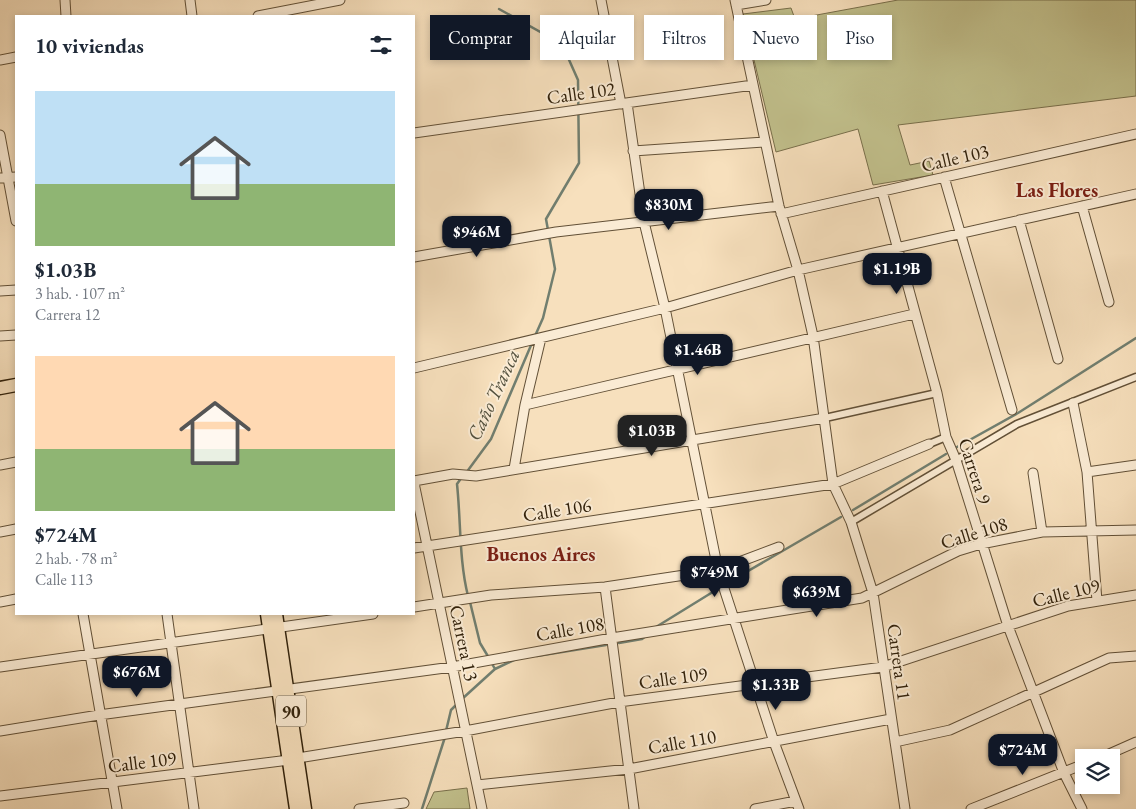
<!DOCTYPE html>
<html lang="es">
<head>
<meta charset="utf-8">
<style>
	body { margin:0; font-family:"EB Garamond",serif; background:#f6f6f7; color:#1f2937; height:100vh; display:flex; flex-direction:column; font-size:19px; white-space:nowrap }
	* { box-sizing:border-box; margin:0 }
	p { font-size:16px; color:#747a83 }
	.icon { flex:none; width:28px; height:28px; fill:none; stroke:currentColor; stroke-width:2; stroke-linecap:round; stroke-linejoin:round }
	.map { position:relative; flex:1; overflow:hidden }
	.side { position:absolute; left:15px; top:15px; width:400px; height:600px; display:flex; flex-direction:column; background:#fff; border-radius:0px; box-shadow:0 2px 8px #0003 }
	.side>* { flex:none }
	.guide { position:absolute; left:430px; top:15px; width:475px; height:45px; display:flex; gap:10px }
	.fabs { position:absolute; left:1075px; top:749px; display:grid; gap:10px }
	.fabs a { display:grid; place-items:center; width:45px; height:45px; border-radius:0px; background:#fff; box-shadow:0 2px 8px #0003; font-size:25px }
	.price { position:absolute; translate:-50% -42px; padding:0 11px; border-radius:10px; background:#111827; color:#fff; font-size:16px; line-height:32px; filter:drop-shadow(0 1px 2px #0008) }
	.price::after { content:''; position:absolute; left:50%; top:30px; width:15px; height:11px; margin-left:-8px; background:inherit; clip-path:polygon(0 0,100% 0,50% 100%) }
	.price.active { background:#222; color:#fff }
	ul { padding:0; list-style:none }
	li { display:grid; align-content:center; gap:10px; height:265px; padding:0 20px }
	li span { display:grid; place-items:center; height:155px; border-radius:0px; color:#555 }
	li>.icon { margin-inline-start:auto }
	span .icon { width:90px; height:90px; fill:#fffc; stroke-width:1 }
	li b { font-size:21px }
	h2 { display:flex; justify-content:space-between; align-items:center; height:60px; padding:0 20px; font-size:21px }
	.chip { padding:0 18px; border-radius:0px; background:#fff; box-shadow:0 2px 8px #0003; font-size:18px; line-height:45px }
	.chip.active { background:#111827; color:#fff }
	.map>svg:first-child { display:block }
</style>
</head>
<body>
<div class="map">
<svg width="1136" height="809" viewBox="0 0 1136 809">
	<rect width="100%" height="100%" fill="#f7e0bd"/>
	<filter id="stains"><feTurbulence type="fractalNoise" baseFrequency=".004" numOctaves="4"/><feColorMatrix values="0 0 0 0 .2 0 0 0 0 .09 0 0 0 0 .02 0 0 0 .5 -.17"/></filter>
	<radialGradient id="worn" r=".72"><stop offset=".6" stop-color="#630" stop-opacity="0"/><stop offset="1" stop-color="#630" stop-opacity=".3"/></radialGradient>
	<path fill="#c2c18d" stroke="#79704c" d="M898,0h238v96l-238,29 12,40 19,-4 4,14 -60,10 -15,-56 -82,23 -33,-138 48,-6 4,11z
		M467,788l3,21h-44l8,-17z"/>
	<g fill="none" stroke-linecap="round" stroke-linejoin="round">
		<path stroke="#717e6f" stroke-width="2.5" d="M499,9l63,35 16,36 1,83 -33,56 9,50 -12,49 -8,18
			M957,447l61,-34 118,-75
			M466,473l25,-34 41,-96
			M462,477l-5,7c4,38 2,76 11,112
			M853,510l93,-56
			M729,582l112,-65
			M470,602l10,41 9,15
			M656,627l60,-37
			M619,643l23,-4 4,-3
			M537,656l69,-11
			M495,669l19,-9
			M462,699l33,-30 -4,-7
			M446,731l5,-21 7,-7
			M422,809l23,-72"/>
		<g stroke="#625037" stroke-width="9">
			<path id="pedestrian" d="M825,418l112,-25
				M929,444l17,-7
				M851,522l166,-98 119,-47"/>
		</g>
		<g stroke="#625037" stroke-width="11">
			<path id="minor" d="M65,0l1,16
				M190,0l2,16
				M601,0l20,104
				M735,0l44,206 19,64 15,66 20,148 18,38 22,71 32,216
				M736,5l30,-5
				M258,16l82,-16
				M0,60l16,-3
				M627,103l17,119 21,86 53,262 56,172 25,67
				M414,133l339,-48
				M0,135l16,86
				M633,151l132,-9
				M944,177l68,233
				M0,178l16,-1
				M882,191l55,202 9,44 10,23 52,166 56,147 18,36
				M1082,206l27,96
				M781,214l355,-80
				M1019,220l39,139
				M414,257l142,-25 223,-26
				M0,291l16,-1
				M0,336l16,-1
				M414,368l251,-60 133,-38 338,-76
				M1073,403l14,69 10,129
				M525,405l16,-67
				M0,465l16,-3
				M514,469l11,-64 389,-91
				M1087,472l49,-7
				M1033,473l9,59
				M414,481l39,-7 23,2 349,-58
				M414,483l68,326
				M0,532l16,-3
				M414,548l419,-64 96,-40
				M605,587l29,222
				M0,602l16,-3
				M414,607l77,-12 114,-8 113,-17 61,-23
				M83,614l34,195
				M167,614l27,195
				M0,667l373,-53
				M0,731l99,-16 353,-48 160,-29 250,-40 96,-47 23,-7 61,-12 94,-2
				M895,742l55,-12 159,-72 27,-2
				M298,758l167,-27 154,-29 264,-35 185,-61 68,-11
				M1100,758l36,-16
				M477,785l152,-16 262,-50
				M0,796l289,-36
				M359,809l45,-6
				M755,809l41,-8
				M971,809l113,-45"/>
		</g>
		<g stroke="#30200a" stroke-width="15">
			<path id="primary" d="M0,388l16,-3
				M267,614l29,195
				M276,614l29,195"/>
		</g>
		<use href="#pedestrian" stroke="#faebd4" stroke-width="6"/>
		<use href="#minor" stroke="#faebd4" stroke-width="9"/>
		<use href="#primary" stroke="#f7e0bd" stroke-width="12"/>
	</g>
	<g text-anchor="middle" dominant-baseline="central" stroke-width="4" stroke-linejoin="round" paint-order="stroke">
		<rect fill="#faebd4" stroke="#6d5d47" stroke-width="1" x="276" y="695.5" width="30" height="31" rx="4"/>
		<g font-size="18" font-weight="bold" fill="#30200a">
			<text x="291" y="711">90</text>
		</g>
		<g font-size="19" fill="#30200a" stroke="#faebd4">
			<text transform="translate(581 93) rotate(-8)">Calle 102</text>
			<text transform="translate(955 158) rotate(-13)">Calle 103</text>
			<text transform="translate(975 471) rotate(72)">Carrera 9</text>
			<text transform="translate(557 510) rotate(-9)">Calle 106</text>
			<text transform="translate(974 533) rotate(-17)">Calle 108</text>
			<text transform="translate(1066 593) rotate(-14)">Calle 109</text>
			<text transform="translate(570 629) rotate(-10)">Calle 108</text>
			<text transform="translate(464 643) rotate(78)">Carrera 13</text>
			<text transform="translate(899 662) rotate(82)">Carrera 11</text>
			<text transform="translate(673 678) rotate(-8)">Calle 109</text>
			<text transform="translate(682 742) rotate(-10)">Calle 110</text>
			<text transform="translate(142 762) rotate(-7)">Calle 109</text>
		</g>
		<g font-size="20" font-weight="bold" fill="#7a1f14" stroke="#faebd4">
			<text x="1057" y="190">Las Flores</text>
			<text x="541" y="554">Buenos Aires</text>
		</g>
		<g font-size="20" font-style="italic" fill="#514f3c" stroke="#faebd4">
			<text transform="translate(493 395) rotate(-65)">Caño Tranca</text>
		</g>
	</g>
	<rect width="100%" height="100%" filter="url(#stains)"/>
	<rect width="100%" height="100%" fill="url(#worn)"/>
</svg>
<div class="fabs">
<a><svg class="icon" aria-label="layers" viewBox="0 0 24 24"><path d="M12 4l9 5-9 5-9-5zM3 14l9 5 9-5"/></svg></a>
</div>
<b class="price" style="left:669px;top:231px">$830M</b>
<b class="price" style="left:477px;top:258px">$946M</b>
<b class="price" style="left:897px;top:295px">$1.19B</b>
<b class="price" style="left:698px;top:376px">$1.46B</b>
<b class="price active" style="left:652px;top:457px">$1.03B</b>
<b class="price" style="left:715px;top:598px">$749M</b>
<b class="price" style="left:817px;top:618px">$639M</b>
<b class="price" style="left:137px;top:698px">$676M</b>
<b class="price" style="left:776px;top:711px">$1.33B</b>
<b class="price" style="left:1023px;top:776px">$724M</b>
<div class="guide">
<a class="chip active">Comprar</a>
<a class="chip">Alquilar</a>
<a class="chip">Filtros</a>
<a class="chip">Nuevo</a>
<a class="chip">Piso</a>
</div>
<section class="side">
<h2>10 viviendas<svg class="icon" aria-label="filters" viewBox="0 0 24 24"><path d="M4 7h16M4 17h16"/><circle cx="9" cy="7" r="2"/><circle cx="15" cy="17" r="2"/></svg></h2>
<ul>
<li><span style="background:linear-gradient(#bfe0f5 60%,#8fb573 0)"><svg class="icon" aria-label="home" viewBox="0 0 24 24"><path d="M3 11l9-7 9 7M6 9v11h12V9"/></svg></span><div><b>$1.03B</b><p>3 hab. · 107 m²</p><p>Carrera 12</p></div></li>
<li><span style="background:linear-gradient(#ffd9b3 60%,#8fb573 0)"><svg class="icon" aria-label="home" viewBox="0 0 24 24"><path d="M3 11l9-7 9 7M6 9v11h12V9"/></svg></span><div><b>$724M</b><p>2 hab. · 78 m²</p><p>Calle 113</p></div></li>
</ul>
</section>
</div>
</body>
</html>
